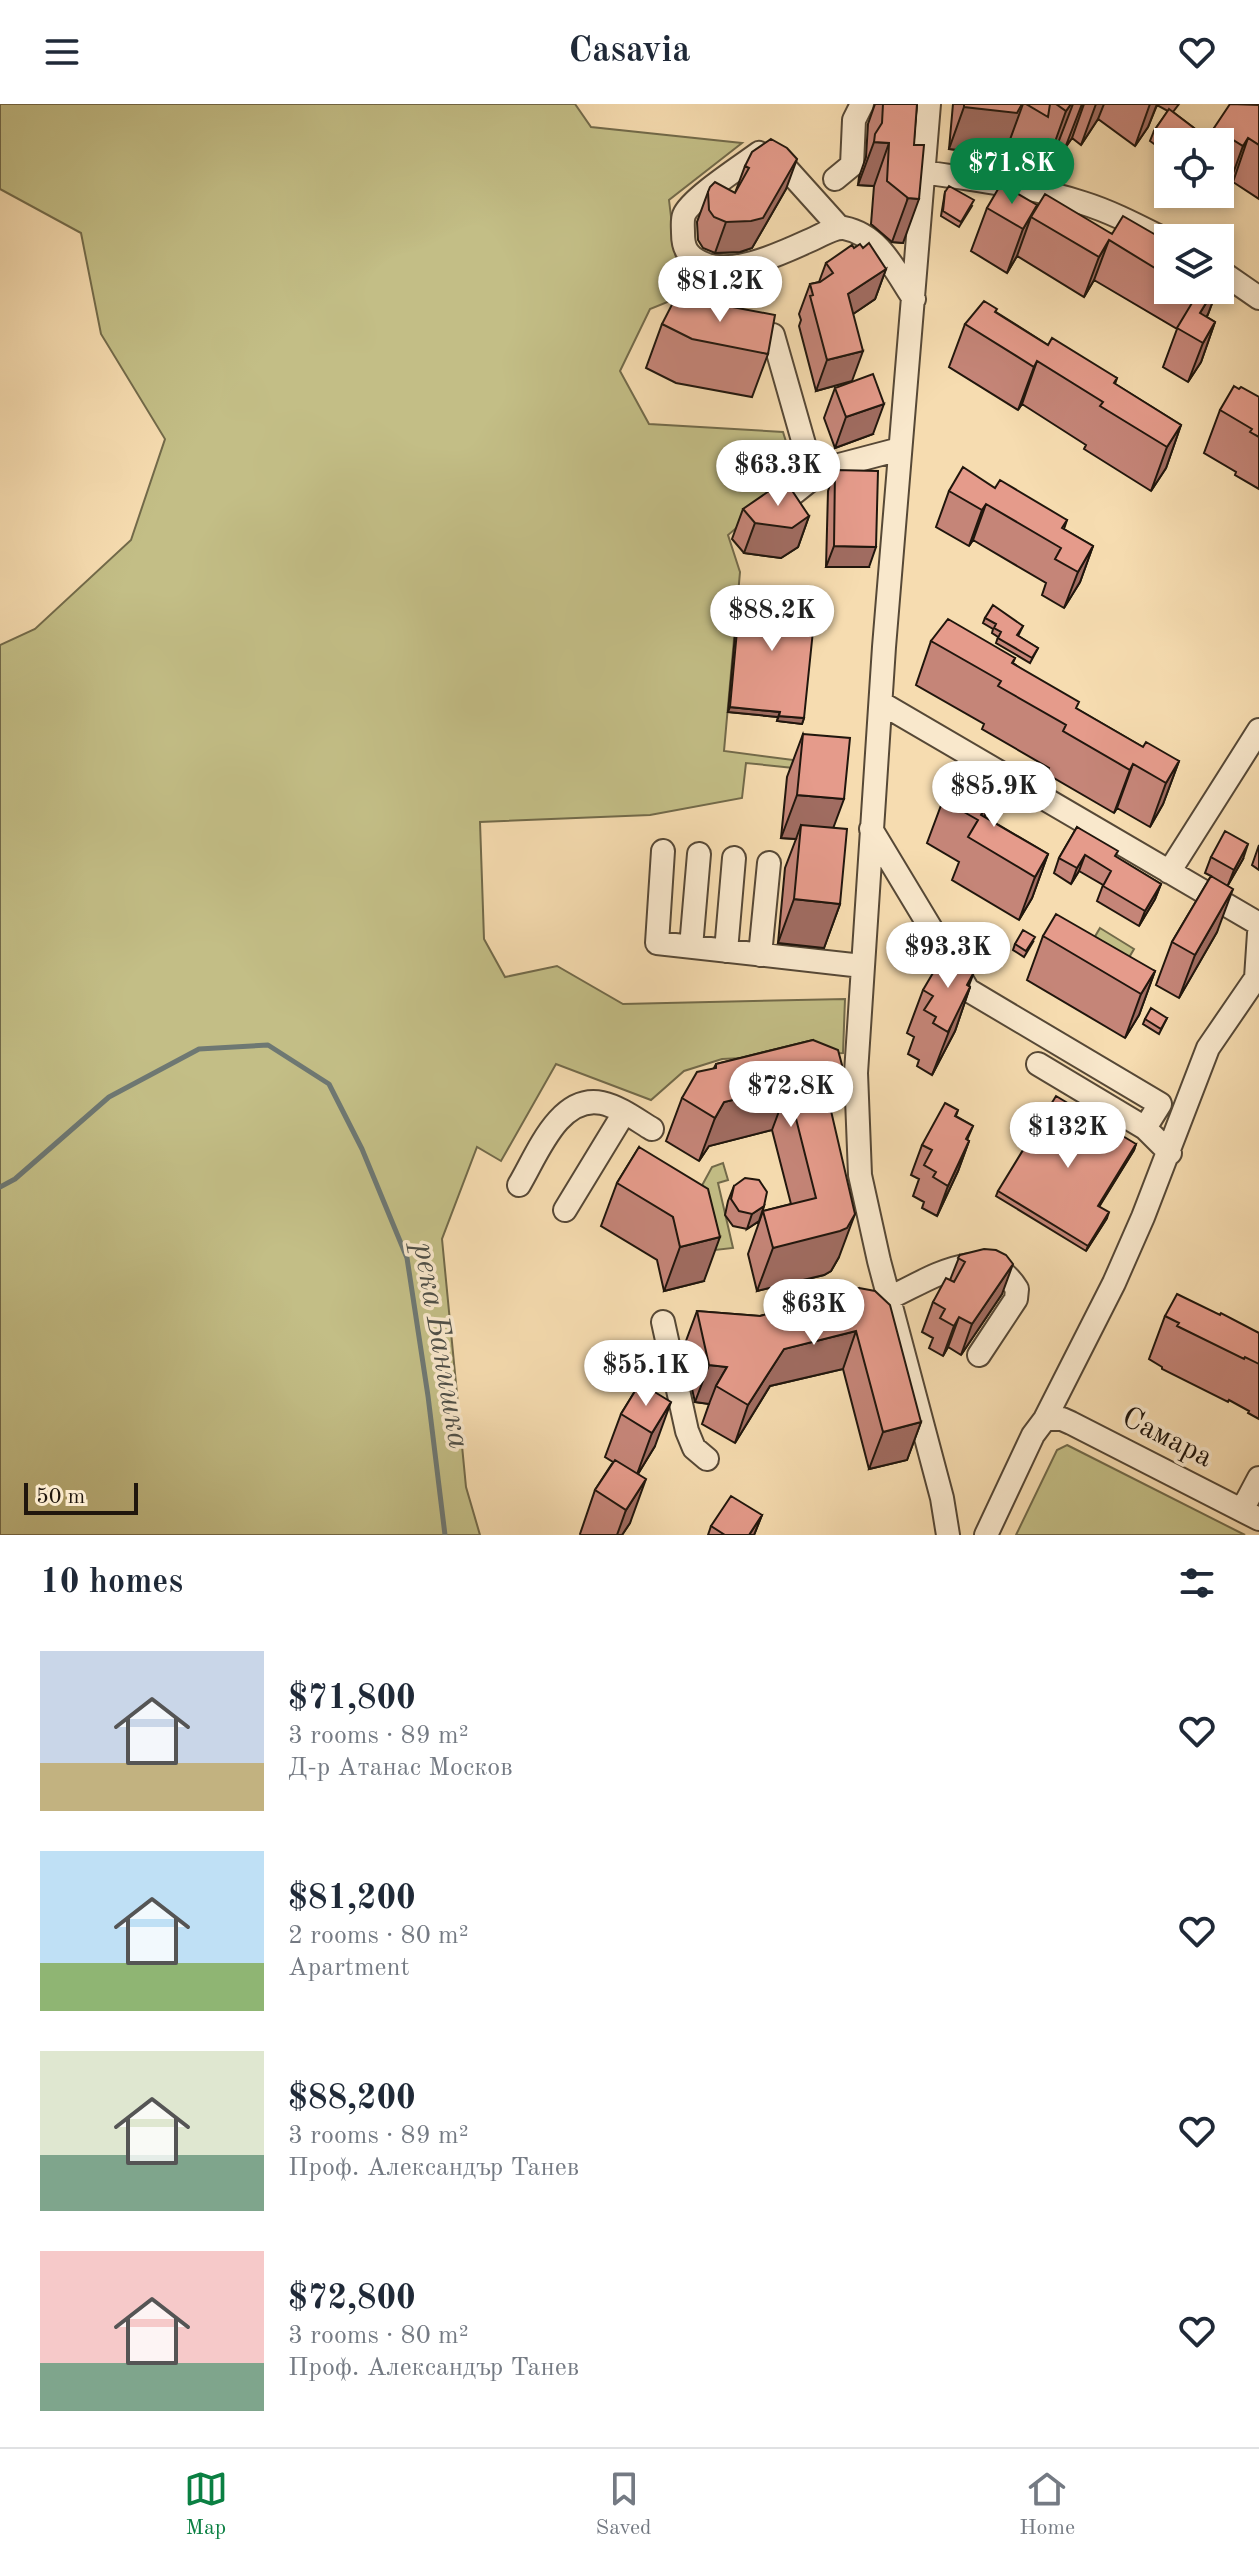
<!DOCTYPE html>
<html lang="en">
<head>
<meta charset="utf-8">
<style>
	body { margin:0; font-family:"Old Standard TT",serif; background:#f6f6f7; color:#1f2937; height:100vh; display:flex; flex-direction:column; font-size:30px; white-space:nowrap }
	* { box-sizing:border-box; margin:0 }
	p { font-size:26px; color:#747a83 }
	.icon { flex:none; width:44px; height:44px; fill:none; stroke:currentColor; stroke-width:2; stroke-linecap:round; stroke-linejoin:round }
	.map { position:relative; height:1431px; overflow:hidden }
	.panel { display:flex; flex-direction:column; background:#fff; flex:1 }
	.panel>* { flex:none }
	.buttons { position:absolute; left:1154px; top:24px; display:grid; gap:16px }
	.buttons a { display:grid; place-items:center; width:80px; height:80px; border-radius:0px; background:#fff; box-shadow:0 4px 12px #0003; font-size:40px }
	.scale { position:absolute; left:24px; bottom:20px; width:114px; box-sizing:border-box; padding-left:8px; border:4px solid #20160d; border-top:0; font-size:22px; line-height:28px; white-space:nowrap; color:#20160d; -webkit-text-stroke:6px #f9e8cc; paint-order:stroke }
	.price { position:absolute; translate:-50% -68px; padding:0 18px; border-radius:28px; background:#fff; color:#222; font-size:26px; line-height:52px; filter:drop-shadow(0 2px 4px #0008) }
	.price::after { content:''; position:absolute; left:50%; top:48px; width:24px; height:18px; margin-left:-12px; background:inherit; clip-path:polygon(0 0,100% 0,50% 100%) }
	.price.on { background:#0b8043; color:#fff }
	ul { padding:0; list-style:none }
	li { display:flex; align-items:center; gap:24px; height:200px; padding:0 40px }
	li span { display:grid; place-items:center; flex:none; width:224px; height:160px; border-radius:0px; color:#555 }
	li>.icon { margin-inline-start:auto }
	span .icon { width:96px; height:96px; fill:#fffc; stroke-width:1 }
	li b { font-size:34px }
	h2 { display:flex; justify-content:space-between; align-items:center; height:96px; padding:0 40px; font-size:34px }
	header { display:flex; justify-content:space-between; align-items:center; height:104px; padding:0 40px; background:#fff; font-size:36px; font-weight:600 }
	.tabs { display:flex; justify-content:space-around; align-items:center; height:112px; border-top:2px solid #e0e1e3; background:#fff; font-size:22px; color:#747a83 }
	.tabs a { display:grid; justify-items:center; gap:4px }
	.tabs .on { color:#0b8043 }
	.map>svg:first-child { display:block }
</style>
</head>
<body>
<header><svg class="icon" aria-label="menu" viewBox="0 0 24 24"><path d="M4 6h16M4 12h16M4 18h16"/></svg>Casavia<svg class="icon" aria-label="heart" viewBox="0 0 24 24"><path d="M12 20l-8-8c-3-5 5-10 8-4 3-6 11-1 8 4z"/></svg></header>
<div class="map">
<svg width="1259" height="1431" viewBox="0 0 1259 1431">
	<rect width="100%" height="100%" fill="#f6dcb0"/>
	<filter id="stains"><feTurbulence type="fractalNoise" baseFrequency=".0025" numOctaves="4"/><feColorMatrix values="0 0 0 0 .2 0 0 0 0 .09 0 0 0 0 .02 0 0 0 .5 -.17"/></filter>
	<radialGradient id="worn" r=".72"><stop offset=".6" stop-color="#630" stop-opacity="0"/><stop offset="1" stop-color="#630" stop-opacity=".3"/></radialGradient>
	<path fill="#c3be86" stroke="#726a4a" stroke-width="2" d="M0,0h575l16,23 151,16 -73,57 8,66 30,20 -57,23 -30,62 29,53 134,8 14,45 -69,58 12,37 -16,179 69,9 46,-1 4,14 -97,-10 -4,35 -92,17 -170,7 4,117 21,38 52,-11 66,38 222,-5 -2,54 -121,6 -38,12 -33,29 -95,-36 -55,97 -24,-14 -35,92 24,248 14,48h-480v-890l35,-16 96,-89 34,-101 -64,-105 -20,-101 -81,-44z
		M1100,824l34,21 -13,22 -34,-21z
		M723,1059l5,17 -10,3 15,65 -18,2 -29,-35 26,-48z
		M1067,1341l178,90h-229l41,-85z"/>
	<g fill="none" stroke-linecap="round" stroke-linejoin="round">
		<path stroke="#6e7873" stroke-width="5" d="M0,1083l15,-8 94,-82 90,-48 69,-4 61,39 33,65 45,109 21,138 17,139"/>
		<g stroke="#564836" stroke-width="26">
			<path id="minor" d="M929,0l-45,543 -28,426 4,102 19,86 63,237 6,37
				M923,68c54,8 108,14 160,31 29,9 57,24 85,38
				M835,75l17,-14 2,-45 8,-16
				M839,123l-54,-60 -26,-14c-16,12 -69,46 -75,62 -2,5 -1,12 -1,18 0,15 4,22 17,29 31,17 86,-11 115,-24 9,-4 19,-11 29,-10 36,7 51,43 70,71
				M1220,167l39,27
				M773,231l35,123 8,16
				M784,397l40,-32 76,-20
				M881,599l378,221
				M871,725l97,161 192,114 -15,24 25,25
				M663,747l-6,92 205,23
				M1169,768l90,-142
				M691,843l8,-93
				M726,847l8,-93
				M760,851l9,-92
				M1038,960l107,64
				M519,1081c18,-30 40,-91 83,-82 18,4 35,17 50,26
				M565,1106l59,-97
				M889,1194c38,-17 97,-60 128,-9l-1,10 -37,56
				M663,1218l24,109 7,17 13,11
				M1045,1315h17l9,4 188,96
				M1242,1406l17,-32
				M986,1431l47,-100 12,-16 69,-136 29,-66 65,-169 48,-70 3,-45"/>
		</g>
		<use href="#minor" stroke="#f9e8cc" stroke-width="22"/>
	</g>
	<path fill="#c58578" stroke="#20160d" stroke-width="2" d="M875,0h42l-14,139 -11,-1 -21,-18 3,-38 -16,-1 1,-8 7,-20 2,-33z
		M953,0h226l-6,8 21,16 -6,14h-20v12l-18,-13 4,-10 14,-20 -11,-6 -9,22 -13,19 -37,-27 -17,26 -9,-7 -7,10 -7,-5 -7,10 -12,-9 -6,15 -25,-14 -6,10 -53,-6z
		M1259,1v94l-26,-17 -6,8 -7,-5v-43h-11l5,-14z
		M745,62l41,23 -34,59 -12,4 -25,1 -12,-5 -5,-8 -1,-18 11,-30 27,1z
		M945,88l27,14 -13,21 -18,-11z
		M1037,101l75,29 56,8v48h49l-10,27 8,5 -14,40 -13,20 -25,-15 14,-38 -83,-49 -10,17 -67,-41 -10,17 -36,-22 16,-43z
		M854,144h9l23,21 -11,30 -22,15 -1,67 -36,10 -17,-65 2,-6 -2,-6 11,-30 9,-2 7,-19z
		M996,208l52,33 69,33 -2,6 66,41 -15,43 -15,23 -67,-42 2,-4 -64,-41 -4,6 -69,-43 16,-43z
		M662,220l106,30 -16,43 -76,-14 -30,-15z
		M835,284l38,46 -38,14 -11,-30z
		M1259,293v92l-24,-14 1,-3 -32,-19 16,-43z
		M835,366l34,97h-43l2,-76z
		M949,387l118,29 -3,9 29,17 -13,36 -16,26 -22,-13 4,-12 -73,-43 -4,6 -33,-19z
		M743,405l66,7 -11,31 -17,11 -37,-5 -12,-14z
		M741,483l58,33 5,98 -2,6 -25,-3 1,-4 -50,-5 11,-120z
		M985,514l38,8 -5,10 20,12 -8,15 -34,-20 2,-6 -6,-4 1,-4 -10,-6z
		M931,537l84,17 -2,5 64,46 66,38 36,14 -16,43 -13,23 -33,-19 -3,5 -67,-39 2,-6 -67,-39 2,-5 -68,-39z
		M803,630l30,94 7,76 -16,44 -46,-5 7,-75 11,-29 -15,-1 6,-61z
		M943,696l42,17 63,37 -16,44 -13,22 -67,-40 7,-18 -32,-19z
		M1077,723l39,30 45,27 -6,15 -16,27 -42,-25 6,-16 -24,-14 -8,13 -17,-11 5,-15z
		M1259,741v25l-7,-5z
		M1211,753l32,2 -15,26 -11,47 -38,66 -23,-13 16,-43 39,-66 -6,-3z
		M1043,832l112,35 -16,44 -14,23 -98,-58z
		M1033,838l-9,15 -11,-7 2,-6z
		M960,852l-2,6 12,25 -15,44 -23,44 -15,-9 2,-6 -11,-6 6,-17 -7,-4 16,-43z
		M1167,914l-8,16 -16,-10 2,-5z
		M813,936l15,62 11,155 -8,14 -7,4 -67,16 -9,-37 15,-43 28,-7 -19,-74 -63,16 -10,15 -33,-20 16,-43 32,-30 2,-4z
		M958,1006l-2,6 17,10 -6,14 2,1 -11,30 -21,45 -15,-8 2,-6 -11,-6 6,-17 -8,-4 11,-30z
		M1136,1040l-2,6 -35,57 8,11 -21,33 -90,-55 2,-5z
		M639,1043l65,134 -40,10 -7,-31 -56,-34 16,-43z
		M734,1082l30,20 -5,15 -12,8 -14,-3 -8,-11 3,-14z
		M960,1151l42,39 -41,61 -13,-8 -5,9 -14,-8 4,-10 -11,-6 11,-30 17,-22z
		M859,1184l62,134 -14,38 -38,9 -26,-100 -73,17 -35,57 -33,-19 7,-20 -14,-2 -12,-53 14,-38 63,5z
		M1165,1212l94,17v86l-11,-6 1,-2 -20,-11 -1,2 -66,-33v-2l-13,-8z
		M640,1279l15,63 -17,28 -8,49 -8,12h-41l-1,-1 15,-44 18,-28 -8,-5 16,-43z
		M762,1411l-8,20h-46l3,-9z"/>
	<path fill="#a06c61" stroke="#20160d" stroke-width="2" d="M1023,0l-15,41 -6,10 -53,-6 15,-42z
		M1071,0h2l-15,39 -7,10 15,-42z
		M1082,0h2l-12,34 -7,10z
		M1096,0h8l-6,15 -17,26z
		M1150,0h7l-9,23 -13,19z
		M1194,24l-3,10 -3,4h-4z
		M1248,34l-15,44 -6,8 16,-44z
		M874,38l15,1 -15,43 -16,-1z
		M797,55l-11,30 -34,59 -12,4 -25,1 11,-31z
		M908,94l11,1 -16,44 -11,-1z
		M1037,101l-6,12 -14,39 -10,17 16,-44z
		M1109,136l-15,40 -10,17 15,-40z
		M886,165l-11,30 -38,26 11,-31z
		M1214,186h3l-9,24 -14,24 6,-25z
		M1215,218l-14,40 -13,20 15,-39z
		M863,247l-11,30 -36,10 11,-31z
		M1037,257l-15,43 -4,6 16,-43z
		M884,300l-11,30 -38,14 11,-31z
		M1181,321l-15,43 -15,23 16,-44z
		M986,400l-13,36 -4,6 13,-36z
		M809,412l-11,31 -17,11 -37,-5 11,-30z
		M834,442l42,1 -7,20h-43z
		M1093,442l-13,36 -16,26 14,-36z
		M730,603l50,5 -2,5 -50,-5z
		M779,612l25,2 -2,6 -25,-3z
		M1179,657l-16,43 -13,23 16,-44z
		M1133,660l-16,44 -3,5 16,-43z
		M797,691l47,4 -16,43 -27,-17 -5,14 -15,-1z
		M992,692l-16,44 5,-25z
		M1248,740l-5,15 -15,26 6,-15z
		M1048,750l-16,44 -13,22 16,-43z
		M1085,751l-6,16 -8,13 6,-16z
		M1161,780l-6,15 -16,27 6,-15z
		M1233,785l-16,43 -38,66 16,-43z
		M794,795l46,5 -16,44 -46,-5z
		M1155,867l-16,44 -14,23 16,-44z
		M974,868l-10,27 6,-12 -15,44 -23,44 35,-90z
		M842,961l-16,43 -1,-23z
		M788,983l-16,43 -63,16 -10,15 16,-43 9,-16z
		M969,1037l-11,30 -21,45 11,-30z
		M1136,1040l-2,6 -38,61 2,-5z
		M764,1102l-5,15 -12,8 5,-15z
		M1109,1108l-2,6 -21,33 2,-5z
		M855,1110l-16,43 -8,14 -7,4 -67,16 16,-43z
		M720,1133l-16,44 -40,10 16,-44z
		M1013,1160l-11,30 -41,61 11,-31z
		M959,1213l-11,30 -5,9 11,-30z
		M856,1227l-13,38 -73,17 -35,57 13,-38 36,-56z
		M709,1261l18,2 -11,19 -7,18 -14,-2z
		M671,1298l-16,44 -19,31 16,-44z
		M921,1318l-14,38 -38,9 14,-37z
		M646,1375l-16,44 -8,12h-5l9,-25z
		M762,1411l-8,20h-5z"/>
	<path fill="#e59b8b" stroke="#20160d" stroke-width="2" d="M883,0h34l-3,41h10l-5,54 -11,-1 -21,-17 2,-38 -15,-1 1,-8 7,-11z
		M964,0h58l-5,9 -53,-6z
		M1026,0h24l-2,13z
		M1056,0h15l-5,7z
		M1230,0l29,1v40l-11,-7 -5,8 -29,-18z
		M1169,5l25,19 -10,14h-15l-15,-11z
		M771,35l16,9 10,11 -34,59 -12,3 -25,1 -12,-5 -5,-7 -1,-18 2,-5 5,-5 20,11 14,-25 -4,-2 7,-14z
		M1001,80l36,21 -14,24 -36,-21z
		M949,82l25,14 -13,22 -18,-11 2,-19z
		M1045,90l67,40 11,-18 45,26v34l-59,-36 -10,17 -68,-40z
		M869,139l17,26 -38,25 15,57 -36,9 -17,-64 3,-1 -3,-11 10,-2 13,-9 -7,-10 26,-18 2,3 6,-4 3,4z
		M680,185l26,13 69,13 -7,39 -76,-15 -30,-15z
		M1192,186h22l-14,23 15,9 -12,21 -26,-15 21,-35z
		M984,197l13,8 -2,3 53,33 4,-7 65,40 -3,5 67,42 -14,22 -67,-41 3,-4 -66,-41 -3,6 -69,-43z
		M873,270l11,30 -38,13 -11,-29z
		M1234,282l5,3 2,-2 18,10v40l-9,-5 2,-3 -32,-19z
		M963,363l32,21 5,-8 67,40 -5,8 31,18 -15,26 -23,-13 6,-11 -75,-44 -4,6 -33,-19z
		M835,366l43,1 -2,76 -42,-1z
		M785,376l24,36 -17,12 -37,-5 -12,-14z
		M741,483l61,5 -3,28 15,1 -10,97 -25,-2 1,-4 -50,-5z
		M993,501l30,21 -6,9 21,13 -6,10 -34,-20 3,-6 -7,-4 2,-4 -11,-6z
		M948,515l67,39 -3,5 67,39 -3,6 67,39 3,-5 33,19 -13,22 -33,-19 -3,6 -67,-39 3,-6 -68,-39 3,-5 -70,-40z
		M803,630l47,4 -6,61 -47,-4z
		M957,672l35,20 -11,19 67,39 -13,23 -67,-40 10,-17 -35,-20z
		M801,721l46,4 -7,75 -46,-5z
		M1077,723l41,24 -3,5 46,28 -16,27 -42,-25 8,-15 -26,-16 -8,13 -18,-10z
		M1225,727l23,13 -14,26 -23,-13z
		M1211,772l22,13 -38,66 -23,-13z
		M1056,810l99,57 -14,23 -98,-58z
		M1023,826l12,7 -9,14 -11,-7z
		M947,845l13,7 -3,5 17,11 -7,13 3,2 -22,45 -15,-9 3,-6 -12,-7 9,-14 -10,-6z
		M1151,904l16,10 -6,11 -16,-10z
		M813,936l25,10 4,15 -17,20 30,129 -8,14 -7,3 -67,17 -10,-37 53,-13 -28,-111 -64,15 -9,16 -33,-20 15,-26 19,-4v-4z
		M1056,992l80,48 -38,62 11,6 -21,34 -90,-55z
		M945,999l13,7 -3,6 18,10 -7,13 3,2 -21,45 -15,-9 3,-5 -12,-7 8,-15 -10,-5z
		M639,1043l69,42 12,48 -40,10 -7,-30 -56,-34z
		M745,1074l14,2 8,12 -3,14 -12,8 -13,-3 -8,-12 3,-13z
		M984,1145l12,1 10,5 7,9 -41,60 -13,-7 -5,9 -14,-8 5,-9 -12,-7 13,-24 8,4 11,-20 -7,-4 2,-3z
		M859,1184l16,3 15,14 31,117 -38,10 -27,-101 -72,18 -36,56 -32,-19 11,-19 -18,-2 -12,-54 63,5z
		M1177,1190l43,21 1,-2 38,20v31l-14,-7 -1,2 -67,-33 2,-3 -14,-7z
		M640,1279l31,19 -19,31 -31,-19z
		M615,1356l31,19 -20,31 -31,-20z
		M731,1392l31,19 -13,20h-24l-14,-9z"/>
	<g text-anchor="middle" dominant-baseline="central" stroke-width="7" stroke-linejoin="round" paint-order="stroke">
		<g font-size="30" fill="#20160d" stroke="#f9e8cc">
			<text transform="translate(1167 1334) rotate(27)">Самара</text>
		</g>
		<g font-size="32" font-style="italic" fill="#4e4f48" stroke="#f9e8cc">
			<text transform="translate(440 1242) rotate(80)">река Банишка</text>
		</g>
	</g>
	<rect width="100%" height="100%" filter="url(#stains)"/>
	<rect width="100%" height="100%" fill="url(#worn)"/>
</svg>
<div class="buttons">
<a><svg class="icon" aria-label="locate" viewBox="0 0 24 24"><circle cx="12" cy="12" r="6"/><path d="M12 2v4M12 18v4M2 12h4M18 12h4"/></svg></a>
<a><svg class="icon" aria-label="layers" viewBox="0 0 24 24"><path d="M12 4l9 5-9 5-9-5zM3 14l9 5 9-5"/></svg></a>
</div>
<div class="scale">50 m</div>
<b class="price on" style="left:1012px;top:102px">$71.8K</b>
<b class="price" style="left:720px;top:220px">$81.2K</b>
<b class="price" style="left:778px;top:404px">$63.3K</b>
<b class="price" style="left:772px;top:549px">$88.2K</b>
<b class="price" style="left:994px;top:725px">$85.9K</b>
<b class="price" style="left:948px;top:886px">$93.3K</b>
<b class="price" style="left:791px;top:1025px">$72.8K</b>
<b class="price" style="left:1068px;top:1066px">$132K</b>
<b class="price" style="left:814px;top:1243px">$63K</b>
<b class="price" style="left:646px;top:1304px">$55.1K</b>
</div>
<section class="panel">
<h2>10 homes<svg class="icon" aria-label="filters" viewBox="0 0 24 24"><path d="M4 7h16M4 17h16"/><circle cx="9" cy="7" r="2"/><circle cx="15" cy="17" r="2"/></svg></h2>
<ul>
<li><span style="background:linear-gradient(#c9d6e8 70%,#c2b280 0)"><svg class="icon" aria-label="home" viewBox="0 0 24 24"><path d="M3 11l9-7 9 7M6 9v11h12V9"/></svg></span><div><b>$71,800</b><p>3 rooms · 89 m²</p><p>Д-р Атанас Москов</p></div><svg class="icon" aria-label="heart" viewBox="0 0 24 24"><path d="M12 20l-8-8c-3-5 5-10 8-4 3-6 11-1 8 4z"/></svg></li>
<li><span style="background:linear-gradient(#bfe0f5 70%,#8fb573 0)"><svg class="icon" aria-label="home" viewBox="0 0 24 24"><path d="M3 11l9-7 9 7M6 9v11h12V9"/></svg></span><div><b>$81,200</b><p>2 rooms · 80 m²</p><p>Apartment</p></div><svg class="icon" aria-label="heart" viewBox="0 0 24 24"><path d="M12 20l-8-8c-3-5 5-10 8-4 3-6 11-1 8 4z"/></svg></li>
<li><span style="background:linear-gradient(#dfe7d0 65%,#7fa58c 0)"><svg class="icon" aria-label="home" viewBox="0 0 24 24"><path d="M3 11l9-7 9 7M6 9v11h12V9"/></svg></span><div><b>$88,200</b><p>3 rooms · 89 m²</p><p>Проф. Александър Танев</p></div><svg class="icon" aria-label="heart" viewBox="0 0 24 24"><path d="M12 20l-8-8c-3-5 5-10 8-4 3-6 11-1 8 4z"/></svg></li>
<li><span style="background:linear-gradient(#f6c9c9 70%,#7fa58c 0)"><svg class="icon" aria-label="home" viewBox="0 0 24 24"><path d="M3 11l9-7 9 7M6 9v11h12V9"/></svg></span><div><b>$72,800</b><p>3 rooms · 80 m²</p><p>Проф. Александър Танев</p></div><svg class="icon" aria-label="heart" viewBox="0 0 24 24"><path d="M12 20l-8-8c-3-5 5-10 8-4 3-6 11-1 8 4z"/></svg></li>
</ul>
</section>
<nav class="tabs">
<a class="on"><svg class="icon" aria-label="map" viewBox="0 0 24 24"><path d="M3 6l6-2 6 2 6-2v14l-6 2-6-2-6 2zM9 4v14M15 6v14"/></svg>Map</a>
<a><svg class="icon" aria-label="saved" viewBox="0 0 24 24"><path d="M7 4h10v16l-5-4-5 4z"/></svg>Saved</a>
<a><svg class="icon" aria-label="home" viewBox="0 0 24 24"><path d="M3 11l9-7 9 7M6 9v11h12V9"/></svg>Home</a>
</nav>
</body>
</html>
